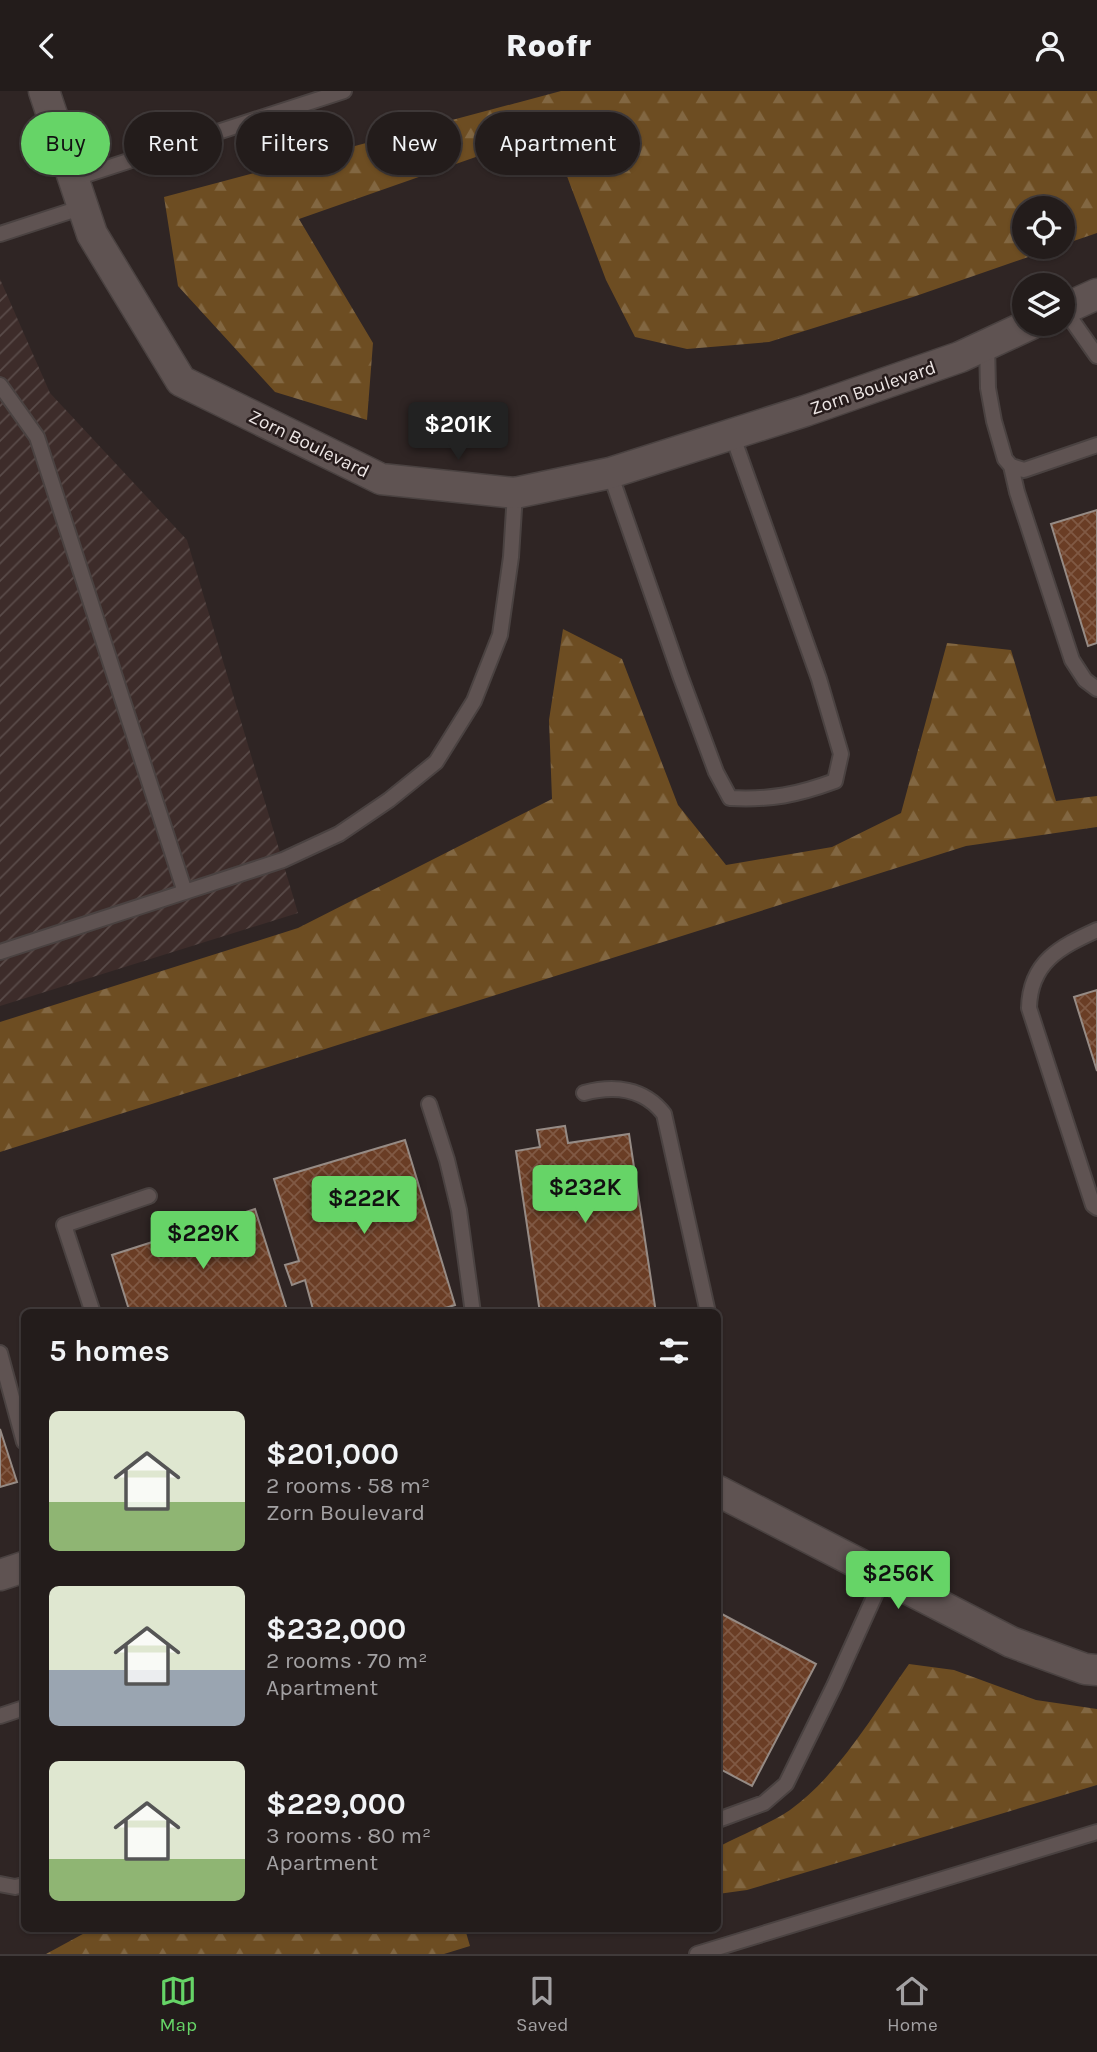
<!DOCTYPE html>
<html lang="en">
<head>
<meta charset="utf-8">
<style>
	body { margin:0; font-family:Karla,sans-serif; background:#2f2928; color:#f1f3f6; height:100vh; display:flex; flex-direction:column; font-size:26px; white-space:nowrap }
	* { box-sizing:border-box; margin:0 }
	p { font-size:23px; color:#a3a1a3 }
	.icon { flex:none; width:38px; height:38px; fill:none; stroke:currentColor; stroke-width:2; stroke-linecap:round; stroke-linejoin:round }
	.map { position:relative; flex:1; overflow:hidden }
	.details { position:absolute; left:21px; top:1218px; width:700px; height:623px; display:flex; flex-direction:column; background:#231c1b; border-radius:10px; box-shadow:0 2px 5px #0004,0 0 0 2px #403a3a }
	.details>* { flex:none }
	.top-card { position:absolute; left:21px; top:21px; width:700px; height:63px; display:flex; gap:14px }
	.tools { position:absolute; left:1012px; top:105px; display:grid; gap:14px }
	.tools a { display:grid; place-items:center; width:63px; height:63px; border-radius:50%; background:#231c1b; box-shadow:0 2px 5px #0004,0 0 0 2px #403a3a; font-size:35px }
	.price { position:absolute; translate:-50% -60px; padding:0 16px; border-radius:7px; background:#66d467; color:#111; font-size:23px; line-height:46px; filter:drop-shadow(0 2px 4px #0008) }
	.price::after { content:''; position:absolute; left:50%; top:42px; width:21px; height:16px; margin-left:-10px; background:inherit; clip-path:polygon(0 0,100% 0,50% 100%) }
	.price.on { background:#222; color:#fff }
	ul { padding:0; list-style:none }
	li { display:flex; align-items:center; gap:21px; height:175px; padding:0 28px }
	li span { display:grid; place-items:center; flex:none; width:196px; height:140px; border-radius:10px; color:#555 }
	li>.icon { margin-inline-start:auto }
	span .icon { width:84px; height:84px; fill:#fffc; stroke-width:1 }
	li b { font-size:30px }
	h2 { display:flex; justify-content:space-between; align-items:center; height:84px; padding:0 28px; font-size:30px }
	.chip { padding:0 24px; border-radius:32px; background:#231c1b; box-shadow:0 2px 5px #0004,0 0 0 2px #403a3a; font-size:24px; line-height:63px }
	.chip.on { background:#66d467; color:#111 }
	header { display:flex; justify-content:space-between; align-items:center; height:91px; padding:0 28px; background:#231c1b; font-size:32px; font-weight:800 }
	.tab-bar { display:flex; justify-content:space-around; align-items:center; height:98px; border-top:2px solid #403a3a; background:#231c1b; font-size:19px; color:#a3a1a3 }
	.tab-bar a { display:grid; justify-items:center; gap:4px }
	.tab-bar .on { color:#66d467 }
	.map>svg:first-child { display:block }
</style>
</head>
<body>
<header><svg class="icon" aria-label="back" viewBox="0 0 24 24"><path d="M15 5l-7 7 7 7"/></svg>Roofr<svg class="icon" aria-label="person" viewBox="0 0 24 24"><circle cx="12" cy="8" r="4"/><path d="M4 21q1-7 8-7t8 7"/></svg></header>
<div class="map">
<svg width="1097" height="1863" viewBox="0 0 1097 1863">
	<defs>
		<pattern id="industrial-furrows" width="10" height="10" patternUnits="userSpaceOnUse" patternTransform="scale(1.75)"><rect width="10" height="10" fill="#3d2c2a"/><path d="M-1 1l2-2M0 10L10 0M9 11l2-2" fill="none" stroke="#594b49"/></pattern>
		<pattern id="forest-firs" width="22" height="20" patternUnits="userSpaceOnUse" patternTransform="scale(1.75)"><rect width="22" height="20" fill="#6d4d22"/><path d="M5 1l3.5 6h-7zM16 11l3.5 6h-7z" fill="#826742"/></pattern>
		<pattern id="building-cross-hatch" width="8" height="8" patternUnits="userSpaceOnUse" patternTransform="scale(1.75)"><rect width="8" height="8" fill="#6a3d25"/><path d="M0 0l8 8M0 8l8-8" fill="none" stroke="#805944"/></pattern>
	</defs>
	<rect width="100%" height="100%" fill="#2f2524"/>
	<path fill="url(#industrial-furrows)" d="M0,188l50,114 137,147 111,373 -298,93z"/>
	<path fill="url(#forest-firs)" d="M561,0h536v142l-35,12v-37h-38v39h33l-144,50 -144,45 -82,7 -52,-12 -29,-57 -56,-149 -251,88 74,124 -6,77 -92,-28 -97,-106 -14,-89z
		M563,538l59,30 56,146 48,60 106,-18 69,-34 46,-170 64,7 45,151 41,-5v31l-131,19 -966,306v-130l298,-94 254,-129 -3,-79z
		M909,1573l45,6 82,30 61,9v76l-350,105 -29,4v-47c21,-11 53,-24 72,-37 49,-35 84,-97 119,-146z
		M92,1838h373l5,17 -26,8h-398z"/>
	<path fill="url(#building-cross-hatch)" stroke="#968b85" stroke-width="2" d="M1097,419v133l-9,3 -37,-122z
		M1097,899v81l-23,-74z
		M565,1035l3,17 61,-9 27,179h-116l-24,-162 24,-4 -3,-17z
		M405,1049l50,165 -26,8h-115l-9,-33 -13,5 -7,-20 14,-4 -25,-82z
		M255,1118l33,104h-158l-18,-58z
		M0,1338l17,53 -17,5z
		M718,1521l98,52 -64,122 -34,-18z"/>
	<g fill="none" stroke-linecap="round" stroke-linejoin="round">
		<g stroke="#4a4241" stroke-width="18">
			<path id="lane" d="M73,88l271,-88
				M0,143l83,-27
				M1064,218l33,47
				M987,253l1,44 6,33 11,38 6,7 13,4 73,-25
				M0,294l37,52 148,455
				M1011,375l6,26 55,168 13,20 12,9
				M610,382l70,202 36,97 14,26c41,2 67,-3 105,-17l6,-27 -22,-75 -87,-245
				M1097,839c-37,17 -67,32 -68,78l64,197 4,3
				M0,861l283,-92 56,-26 50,-34 47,-38 38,-61 26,-66 11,-78 4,-64
				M584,1002c30,-8 60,-5 80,21l44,199
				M429,1013l18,56 12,50 14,103
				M93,1222l-29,-88 85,-29
				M0,1262l24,89
				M0,1625l24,-8
				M718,1729l46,-17 22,-19 48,-98 50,-111
				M0,1793l15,3 9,-2
				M697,1863l400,-122"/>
		</g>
		<g stroke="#4a4241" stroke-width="33">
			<path id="street" d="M44,0l48,143 89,147 200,98 134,14 95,-20 195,-62 155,-54 71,-33
				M1062,219l35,-16
				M718,1400l293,151 74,27 12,1
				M0,1484l24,-8"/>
		</g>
		<use href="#lane" stroke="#5f5352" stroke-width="14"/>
		<use href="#street" stroke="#5f5352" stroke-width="30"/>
	</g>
	<g text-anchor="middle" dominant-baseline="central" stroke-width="5" stroke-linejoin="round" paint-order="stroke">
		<g font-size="19" fill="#ede6e5" stroke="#261b1b">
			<text transform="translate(873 297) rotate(-19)">Zorn Boulevard</text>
			<text transform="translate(309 353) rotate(26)">Zorn Boulevard</text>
		</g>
	</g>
</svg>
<div class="tools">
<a><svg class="icon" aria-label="locate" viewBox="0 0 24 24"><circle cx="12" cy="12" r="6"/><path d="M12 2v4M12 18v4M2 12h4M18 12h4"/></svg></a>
<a><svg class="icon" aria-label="layers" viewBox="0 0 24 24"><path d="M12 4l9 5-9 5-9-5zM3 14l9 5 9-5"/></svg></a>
</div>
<b class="price on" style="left:458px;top:371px">$201K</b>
<b class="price" style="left:585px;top:1134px">$232K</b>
<b class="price" style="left:364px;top:1145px">$222K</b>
<b class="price" style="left:203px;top:1180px">$229K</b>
<b class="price" style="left:898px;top:1520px">$256K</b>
<div class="top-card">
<a class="chip on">Buy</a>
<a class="chip">Rent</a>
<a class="chip">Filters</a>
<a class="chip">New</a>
<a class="chip">Apartment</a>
</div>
<section class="details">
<h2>5 homes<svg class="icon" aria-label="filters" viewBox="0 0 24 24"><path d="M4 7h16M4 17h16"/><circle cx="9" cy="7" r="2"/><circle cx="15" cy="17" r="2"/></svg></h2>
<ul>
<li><span style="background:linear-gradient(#dfe7d0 65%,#8fb573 0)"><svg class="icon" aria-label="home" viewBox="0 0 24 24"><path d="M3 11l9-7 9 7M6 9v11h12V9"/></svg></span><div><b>$201,000</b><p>2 rooms · 58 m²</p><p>Zorn Boulevard</p></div></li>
<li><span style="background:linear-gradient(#dfe7d0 60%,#9aa5b1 0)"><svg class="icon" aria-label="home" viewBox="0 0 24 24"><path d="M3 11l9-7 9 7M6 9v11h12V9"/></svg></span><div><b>$232,000</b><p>2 rooms · 70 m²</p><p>Apartment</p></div></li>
<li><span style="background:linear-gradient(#dfe7d0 70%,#8fb573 0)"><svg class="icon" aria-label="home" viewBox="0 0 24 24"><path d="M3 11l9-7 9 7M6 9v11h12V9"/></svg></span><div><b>$229,000</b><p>3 rooms · 80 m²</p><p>Apartment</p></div></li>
</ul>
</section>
</div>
<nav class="tab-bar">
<a class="on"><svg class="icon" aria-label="map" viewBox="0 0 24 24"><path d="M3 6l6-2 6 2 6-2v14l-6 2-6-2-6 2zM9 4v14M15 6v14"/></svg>Map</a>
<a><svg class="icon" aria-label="saved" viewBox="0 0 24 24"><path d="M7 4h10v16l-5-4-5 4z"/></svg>Saved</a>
<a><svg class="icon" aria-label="home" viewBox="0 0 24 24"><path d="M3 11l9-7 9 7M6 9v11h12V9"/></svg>Home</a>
</nav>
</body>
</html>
